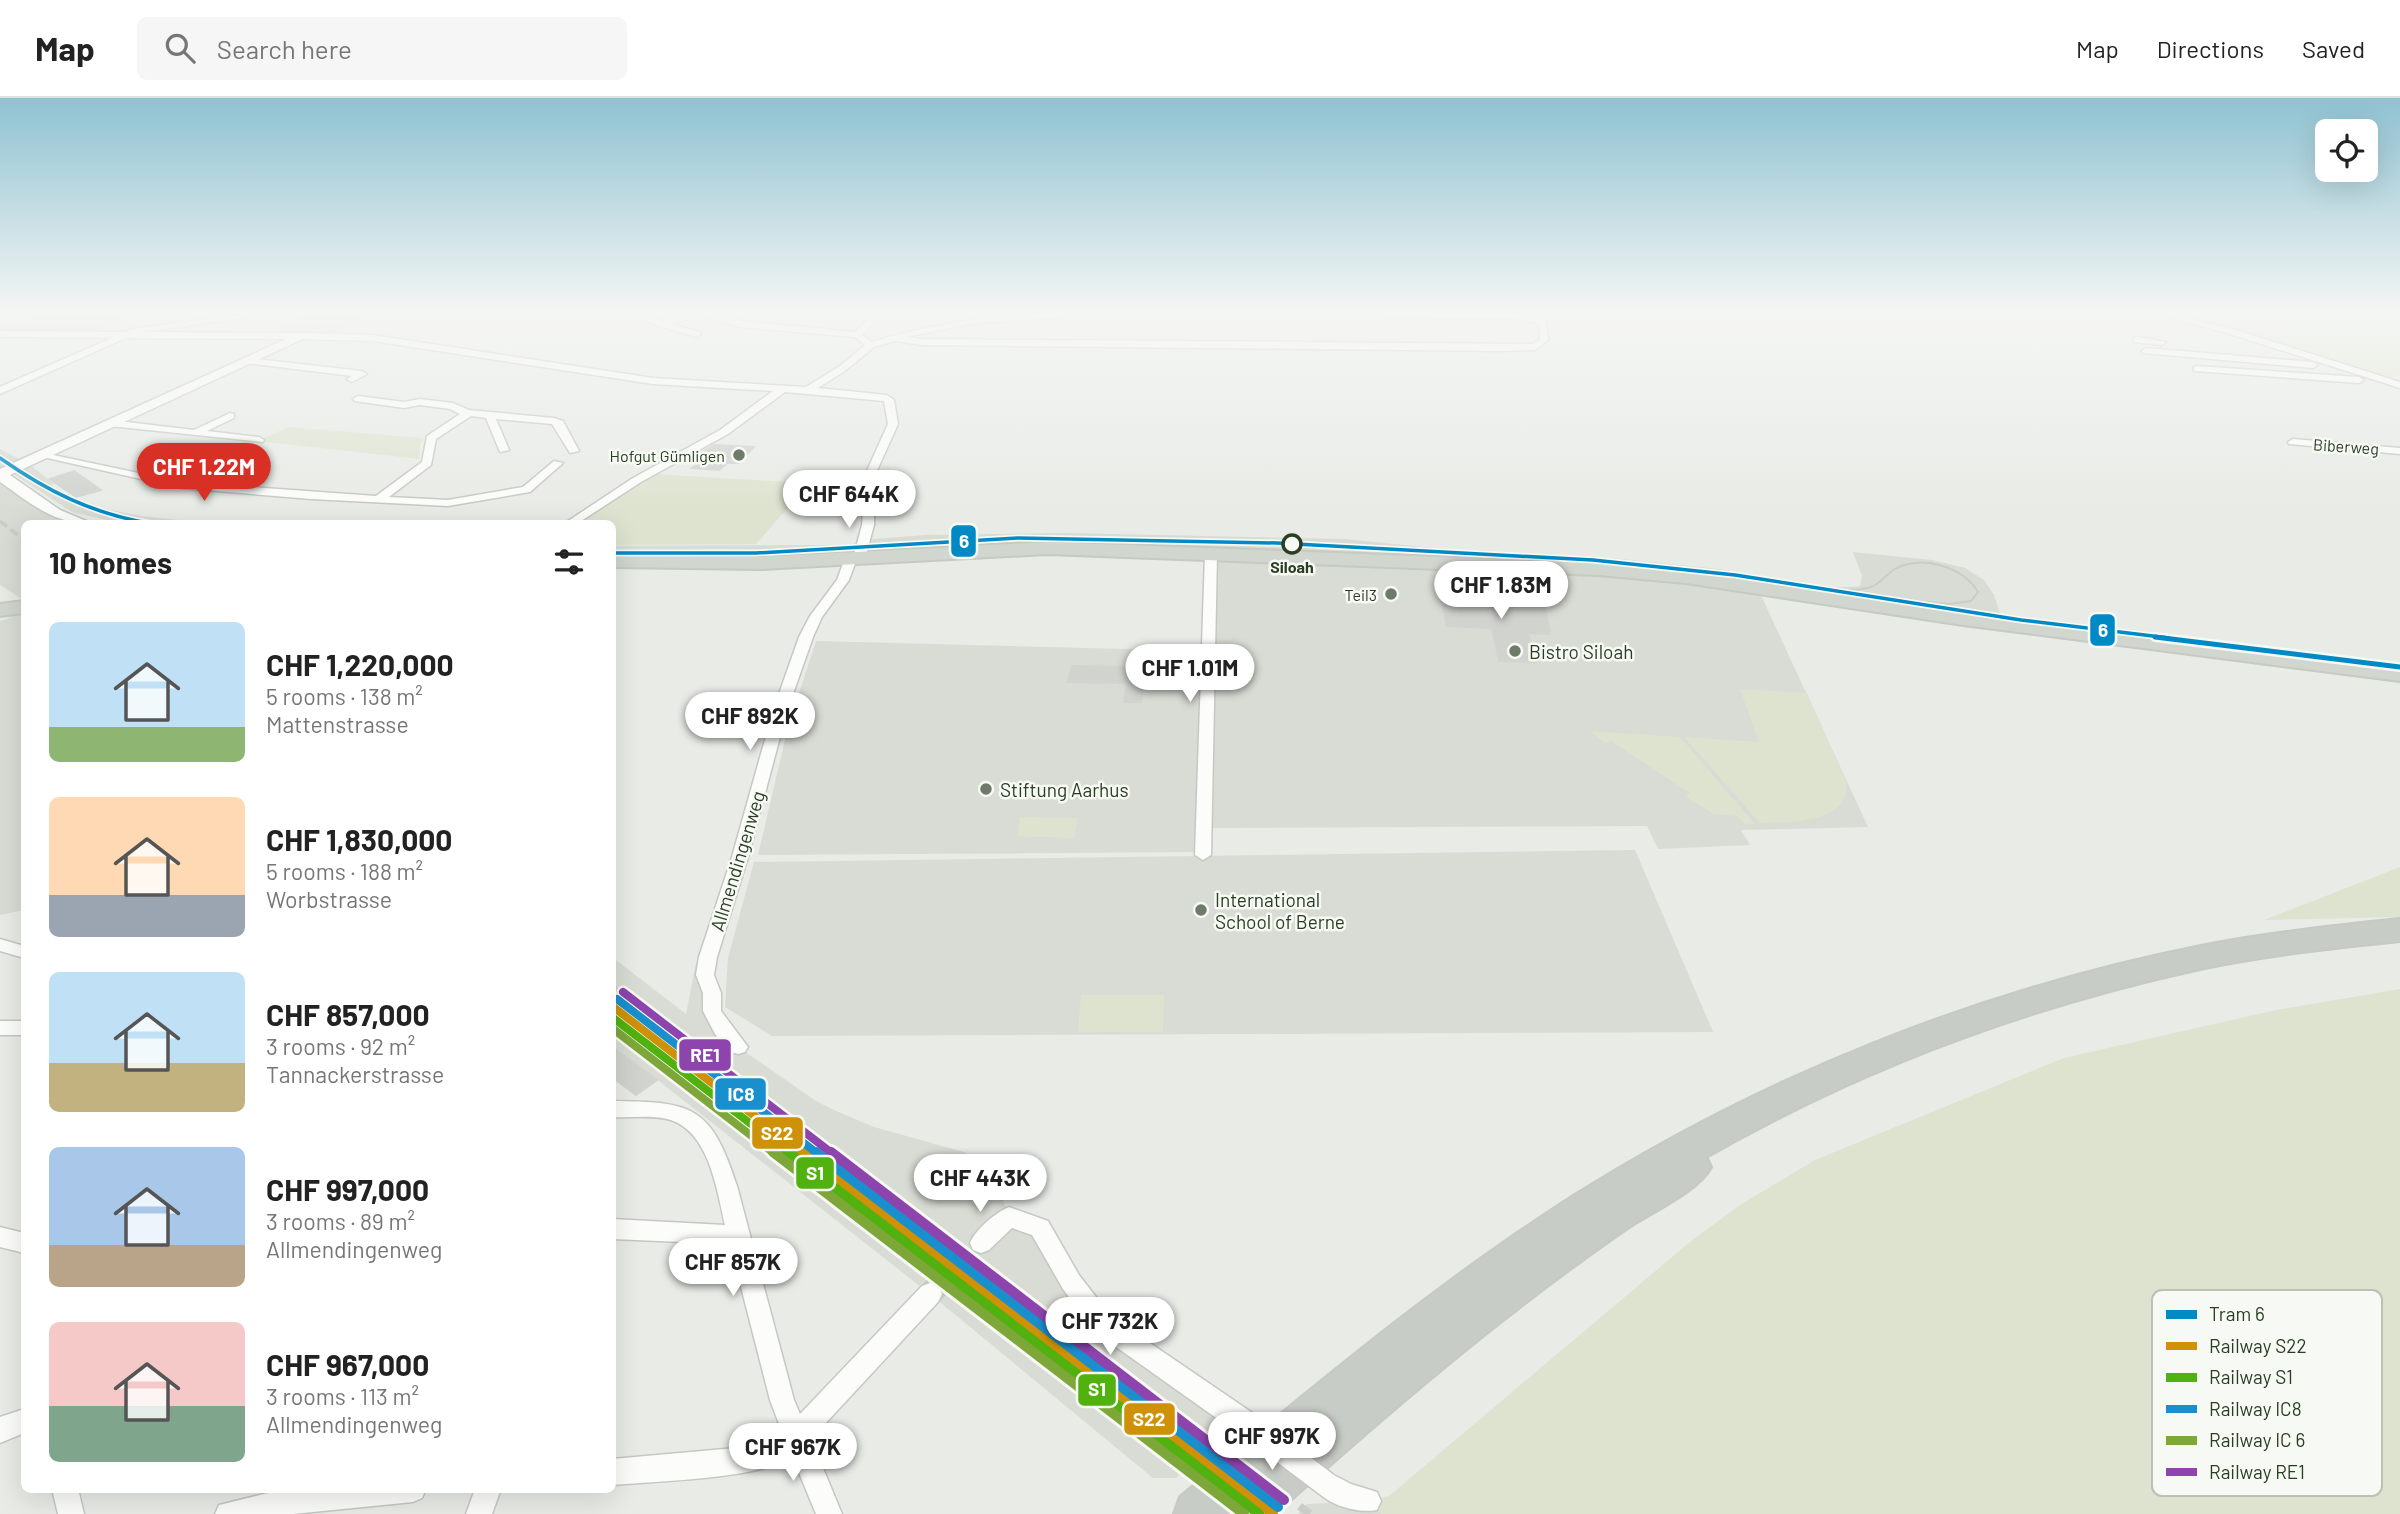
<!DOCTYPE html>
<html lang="en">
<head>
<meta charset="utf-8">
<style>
	body { margin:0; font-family:Barlow,sans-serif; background:#f6f6f6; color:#222; height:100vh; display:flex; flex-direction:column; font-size:26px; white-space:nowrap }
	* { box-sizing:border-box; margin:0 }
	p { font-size:23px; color:#767676 }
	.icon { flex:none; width:38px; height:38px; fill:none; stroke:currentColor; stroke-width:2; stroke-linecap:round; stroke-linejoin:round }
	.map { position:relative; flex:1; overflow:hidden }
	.drawer { position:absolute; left:21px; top:422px; width:595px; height:973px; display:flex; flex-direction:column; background:#fff; border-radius:10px; box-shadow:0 7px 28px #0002 }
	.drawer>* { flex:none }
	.buttons { position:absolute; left:2315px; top:21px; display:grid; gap:14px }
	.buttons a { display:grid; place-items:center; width:63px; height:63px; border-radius:10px; background:#fff; box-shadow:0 7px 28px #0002; font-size:35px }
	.price { position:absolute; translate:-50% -60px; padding:0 16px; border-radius:24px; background:#fff; color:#222; font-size:23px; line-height:46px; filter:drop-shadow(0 2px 4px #0008) }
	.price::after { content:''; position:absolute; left:50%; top:42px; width:21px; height:16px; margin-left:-10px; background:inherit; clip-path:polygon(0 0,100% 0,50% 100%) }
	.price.current { background:#d93025; color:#fff }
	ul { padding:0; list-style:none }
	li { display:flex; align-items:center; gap:21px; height:175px; padding:0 28px }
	li span { display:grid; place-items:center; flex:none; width:196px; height:140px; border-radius:10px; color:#555 }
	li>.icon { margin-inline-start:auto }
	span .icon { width:84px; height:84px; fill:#fffc; stroke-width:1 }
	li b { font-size:30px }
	h2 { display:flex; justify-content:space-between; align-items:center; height:84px; padding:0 28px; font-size:30px }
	header { display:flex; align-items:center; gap:42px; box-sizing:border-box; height:98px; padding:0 35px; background:#fff; border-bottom:2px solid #e0e0e0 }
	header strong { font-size:33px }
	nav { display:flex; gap:38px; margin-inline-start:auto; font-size:24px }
	.search { width:490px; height:63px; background:#f6f6f6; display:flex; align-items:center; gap:18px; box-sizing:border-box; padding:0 24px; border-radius:10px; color:#767676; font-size:26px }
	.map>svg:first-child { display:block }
</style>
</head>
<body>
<header>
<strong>Map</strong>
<div class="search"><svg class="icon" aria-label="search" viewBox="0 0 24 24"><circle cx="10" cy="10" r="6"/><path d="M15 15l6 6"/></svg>Search here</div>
<nav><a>Map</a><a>Directions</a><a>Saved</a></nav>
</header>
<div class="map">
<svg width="2400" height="1416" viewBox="0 0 2400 1416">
	<rect width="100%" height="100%" fill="#e8ebe6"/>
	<path fill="#d8dcd4" d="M308,214h71l-45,21 -61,1z
		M123,217l-21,20 -102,-1v-16z
		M0,351l29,15 25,20 -5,3 23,16 69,13 67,7h-88l-48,-11 -60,-39h-12z
		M0,381l59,41 11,3h-46v76l-4,-1 -20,-13z
		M1065,435l279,6 119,12 159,8 96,10 111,18h23l8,-1 2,-10 -9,-24 79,8 33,8 19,12 10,15 6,19 400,50v5l-398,-48 -289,-46 -135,-13 -529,-20 -81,1 -201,12h-154v-9l235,-1 26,-6 51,-4z
		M1230,462l372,15 158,18 108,234 -127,3 9,15 -92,4 -11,-23 -434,2 3,-264z
		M24,515v297l-24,5v-294z
		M816,543l386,10 -4,201 -440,3 30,-128z
		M1635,752l78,182 -941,4 -47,-29 3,-49 26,-96z
		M612,859l74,57 10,-51 12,-6 4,36 26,54 78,54 20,10 38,16 90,25 19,12 16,25 10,28 31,11 31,54 174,141 -69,55h-23l-223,-184 -317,-249z
		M1368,1403l14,13h-84l9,-10z"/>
	<path fill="#dee3d0" d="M0,214h148l-131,6h-17z
		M2185,214h215v63l-13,4z
		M288,329l136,11 -4,7 -1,14 -161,-18z
		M653,376l151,9 4,2 -52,59 -143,1 -1,-22h-31z
		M1740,591l67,4 39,88c6,43 -59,41 -86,42l-76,-86 75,5z
		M1590,633l90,6 75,87h-11l-6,-8 -24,-2 -28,-17 4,-4 -79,-52 -6,2z
		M1020,719l58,1 -4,20 -57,-2z
		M2400,769v50l-136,3z
		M2400,891v525h-1018l-14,-13 21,-5 302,-255 49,-36 75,-45 249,-102 212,-48z
		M1081,897h83l-1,37h-85z"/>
	<path fill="#d1d3cf" stroke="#d1d4cf" stroke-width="2" d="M714,347l40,2 -15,16h-12l-8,7 -27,-2 9,-7 -11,-1z
		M74,373l6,4 21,15 -25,7 -26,-18z
		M1441,497l103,3 6,36 -22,-1 8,29 -37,-1 -7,-33 -45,-2z
		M1072,568l63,1 40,2 -2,17 -29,-1 -3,17h-17l3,-19 -59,-1z
		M612,948l45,34 -21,15 -24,-18z"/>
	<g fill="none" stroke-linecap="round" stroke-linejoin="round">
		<path stroke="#c2c8bf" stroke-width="24" stroke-dasharray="24 11" stroke-linecap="butt" d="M930,1196l51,-51"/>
		<g stroke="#c5c8c3" stroke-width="3">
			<path id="minor" d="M261,214h22l-146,21 -137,61v-7l132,-58z
				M628,214h11l23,9 27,-9h18l34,9 114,11 13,-13 3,-7h8l-4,10 -13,13 10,7c75,-23 150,-30 228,-30l-4,3 -121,8 -69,14 16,2 611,5 7,-5 -1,-15 -20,-5 -294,-4 -4,-3 298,1 27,8 2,19 -13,10 -36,1 -577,-6 -27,-4 -21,6 -28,23 -28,18 69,7 7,5 4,24 -23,51 -1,50 -9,33 -9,3 -7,19 -27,37 -9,20 -26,74 -39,146 -31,100 -3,18 7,18v18l27,36 -3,5 -7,2 -7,-2 -16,-18 -12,-23v-18l-7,-18 3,-18 33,-100 41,-146 26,-74 11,-21 27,-36 8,-22 9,-3 8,-30 3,-50 23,-51 -4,-23 -99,-9 -57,42 -87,48 -63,41h-13l68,-45 87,-48 53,-39 -120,-7 -280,-43 -70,-2 -4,-3 4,-3 70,2 280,43 153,9 34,-21 25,-21 -10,-8 -115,-10 -42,-12 -27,9 29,8 1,2 -4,3 -38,-11z
				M2150,214h13l73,18 164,52v6l-170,-54z
				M2137,239l29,5 -4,3 -28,-3v-4z
				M2146,250l167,14 5,3 -5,3 -170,-15 -1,-2z
				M248,260l114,13 5,3 -15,8 -5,-3 5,-3 -107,-13 -2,-2z
				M2197,268l162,11 5,3 -5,3 -165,-12v-4z
				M358,298l46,6 16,-3 33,4 16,7 85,8 9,3 16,30 -9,2 -18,-29 -56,-5 13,31 -9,2 -14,-34 -15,-2 -35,23 -5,26 -42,32 59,3 75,-13 31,-26 9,2 -33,29 -82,14 -137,-7 -130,-11 -147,-33 5,-3 142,30 195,14 46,-34 5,-26 33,-22 -10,-5 -30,-4 -16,3 -49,-7 -2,-2z
				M230,315l4,1v4l-27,13 52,6 5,3 -1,2 -153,-16 -5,-3 5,-3 84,10z
				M2293,341l107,9v6l-111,-10 -1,-2z
				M1211,452l6,4 -6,301 -8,5 -8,-5 10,-301z
				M0,841l24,7v12l-24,-7z
				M0,923h24v14h-24z
				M612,1003c80,1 99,4 125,85l57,214 6,14 122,-128 8,-3 8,3 4,8 -4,8 -127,137 31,75h-26l-24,-58c-28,23 -139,25 -180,29v-26l135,-12 22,-4 13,-11 -12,-32 -40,-156 -118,-5v-20l113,6c-8,-35 -16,-96 -58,-106 -17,-4 -36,-1 -55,-2z
				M1009,1109l39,14 31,54 24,31 25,22 126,86 3,9 -3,9 -9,3 -9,-3 -124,-88 -25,-22 -24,-33 -31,-54 -20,-7 -23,22 -8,3 -8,-3 -3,-7c6,-14 25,-30 39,-36z
				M0,1129l24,6v20l-24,-6z
				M24,1311v24l-24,10v-26z
				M1326,1373l25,13 26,8 4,9 -4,9c-20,4 -56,-6 -64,-26l4,-9z
				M52,1391h26l6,25h-26z
				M284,1391h142l-4,9 -9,4 -120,12h-78l4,-9z
				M475,1391h26l-9,25h-26z"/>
		</g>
		<g stroke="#c5c8c3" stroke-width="3">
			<path id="tertiary" d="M0,233l303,2 6,3 -299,139 50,35 31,13c-37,2 -62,-21 -91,-41v-13l286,-130 -286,-2z"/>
		</g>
		<g stroke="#c5cac2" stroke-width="4">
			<path id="primary" d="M1047,444l551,21 88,8 277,42 437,54v14l-437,-56 -277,-42 -88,-8 -551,-21 -286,15 -149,-2v-12l149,2z
				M24,503v12l-24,3v-12z"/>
		</g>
		<g stroke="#c5cac2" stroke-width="4">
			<path id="trunk" d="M2400,821v22c-67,7 -134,14 -200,28 -174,38 -340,100 -494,188l5,10c-12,24 -62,46 -85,62 -124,86 -239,184 -351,285h-101l6,-17c128,-106 255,-213 395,-302 191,-120 405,-205 626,-249 66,-13 133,-20 199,-27z"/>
		</g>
		<use href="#minor" fill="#fcfcfb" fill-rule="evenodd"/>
		<use href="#tertiary" fill="#fcfcfb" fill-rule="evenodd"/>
		<use href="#primary" fill="#d1d6cf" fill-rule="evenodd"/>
		<use href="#trunk" fill="#c8ccc6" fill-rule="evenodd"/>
		<path stroke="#c9ccc7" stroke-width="2" d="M1813,489c18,2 37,5 55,1 12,-3 17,-13 27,-19 26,-15 69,-2 83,23l-7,9 -22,3 -67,-6"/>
		<path stroke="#c9ccc7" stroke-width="3.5" stroke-dasharray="9 4.5" stroke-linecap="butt" d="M0,423l24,19"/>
		<path stroke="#c9ccc7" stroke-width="6" stroke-dasharray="17 8" stroke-linecap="butt" d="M612,889l220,167"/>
		<path stroke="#c9ccc7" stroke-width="8" stroke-dasharray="21 10" stroke-linecap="butt" d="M829,1054l481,362"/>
		<g stroke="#c5c8c3" stroke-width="27" stroke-linecap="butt">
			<path id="minor-bridge" d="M1245,1325l81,61"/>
		</g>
		<use href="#minor-bridge" stroke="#fcfcfb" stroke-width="24"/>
		<g stroke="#f7f9f4" stroke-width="13">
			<path id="rail-1-far1" d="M612,908l192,148"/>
		</g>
		<g stroke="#f7f9f4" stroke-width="16">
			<path id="rail-1" d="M802,1054l471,362"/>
		</g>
		<g stroke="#f7f9f4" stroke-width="13">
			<path id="rail-2-far1" d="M612,919l178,137"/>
		</g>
		<g stroke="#f7f9f4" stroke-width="16">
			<path id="rail-2" d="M788,1054l471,362"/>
		</g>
		<g stroke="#f7f9f4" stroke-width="13">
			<path id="rail-3-far1" d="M617,901l201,155"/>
		</g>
		<g stroke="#f7f9f4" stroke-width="16">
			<path id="rail-3" d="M816,1054l462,355"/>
		</g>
		<g stroke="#f7f9f4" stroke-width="13">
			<path id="rail-4-far1" d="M612,930l163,126"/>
		</g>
		<g stroke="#f7f9f4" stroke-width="16">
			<path id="rail-4" d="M773,1054l471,362"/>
		</g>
		<g stroke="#f7f9f4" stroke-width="13">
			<path id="rail-5-far1" d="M623,894l210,162"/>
		</g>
		<g stroke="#f7f9f4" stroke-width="16">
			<path id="rail-5" d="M831,1054l453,348"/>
		</g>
		<use href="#rail-1-far1" stroke="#ce9107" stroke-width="8"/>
		<use href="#rail-1" stroke="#ce9107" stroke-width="10"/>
		<use href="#rail-2-far1" stroke="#51b10e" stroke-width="8"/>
		<use href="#rail-2" stroke="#51b10e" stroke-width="10"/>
		<use href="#rail-3-far1" stroke="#1a8fce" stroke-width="8"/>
		<use href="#rail-3" stroke="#1a8fce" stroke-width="10"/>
		<use href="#rail-4-far1" stroke="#7ea739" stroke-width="8"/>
		<use href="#rail-4" stroke="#7ea739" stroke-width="10"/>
		<use href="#rail-5-far1" stroke="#8e44ad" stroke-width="8"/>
		<use href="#rail-5" stroke="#8e44ad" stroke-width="10"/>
		<g stroke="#f7f9f4" stroke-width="7">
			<path id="tram-1-far1" d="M0,360c47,33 91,55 148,65
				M612,455h144l262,-15 259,5 316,17 142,15 286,45 148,18"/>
		</g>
		<g stroke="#f7f9f4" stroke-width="10">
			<path id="tram-1" d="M2155,539l245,30"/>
		</g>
		<use href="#tram-1-far1" stroke="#008ac5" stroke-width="3.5"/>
		<use href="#tram-1" stroke="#008ac5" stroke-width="5"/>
	</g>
	<linearGradient id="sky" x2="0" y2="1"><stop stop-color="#8fc2d1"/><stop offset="0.52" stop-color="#f5f6f4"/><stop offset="1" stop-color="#f5f6f4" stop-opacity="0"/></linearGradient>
	<rect width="2400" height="412" fill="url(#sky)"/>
	<g fill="#6d7b68" stroke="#f7f9f4" stroke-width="2.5">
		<circle cx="739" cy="357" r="7"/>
		<circle cx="1391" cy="496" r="7"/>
		<circle cx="1515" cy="553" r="7"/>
		<circle cx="986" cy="691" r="7"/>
		<circle cx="1201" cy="812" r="7"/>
	</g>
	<circle fill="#f7f9f4" stroke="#2b3e24" stroke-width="3.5" cx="1292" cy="446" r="9"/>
	<g text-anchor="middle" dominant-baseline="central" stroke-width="5" stroke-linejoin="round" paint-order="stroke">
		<g font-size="16" fill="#2b3e24" stroke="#f7f9f4">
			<text transform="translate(2346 348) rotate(4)">Biberweg</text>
		</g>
		<g font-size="16" fill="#2b3e24" stroke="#f7f9f4" text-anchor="end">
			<text x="725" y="357">Hofgut Gümligen</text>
			<text x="1377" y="496">Teil3</text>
		</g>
		<g font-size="16" font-weight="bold" fill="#2b3e24" stroke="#f7f9f4">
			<text x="1292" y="468">Siloah</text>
		</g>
		<g font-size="19" fill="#2b3e24" stroke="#f7f9f4" text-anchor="start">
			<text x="1529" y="553">Bistro Siloah</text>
			<text x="1000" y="691">Stiftung Aarhus</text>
			<text x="1215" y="801">International<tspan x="1215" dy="22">School of Berne</tspan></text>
		</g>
		<g font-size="19" fill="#2b3e24" stroke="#f7f9f4">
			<text transform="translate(737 763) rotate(-73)">Allmendingenweg</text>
		</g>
	</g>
	<rect x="2152" y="1192" width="230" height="206" rx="10" fill="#f7f9f4" stroke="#bac1b6" stroke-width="2"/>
	<rect x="2166" y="1212" width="31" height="9" fill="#008ac5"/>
	<rect x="2166" y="1244" width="31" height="8" fill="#ce9107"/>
	<rect x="2166" y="1275" width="31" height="9" fill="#51b10e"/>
	<rect x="2166" y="1307" width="31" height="8" fill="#1a8fce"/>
	<rect x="2166" y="1338" width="31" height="9" fill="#7ea739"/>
	<rect x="2166" y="1370" width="31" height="8" fill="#8e44ad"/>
	<g font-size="19" fill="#2b3e24">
		<text x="2209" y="1223">Tram 6</text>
		<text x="2209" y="1255">Railway S22</text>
		<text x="2209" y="1286">Railway S1</text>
		<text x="2209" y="1318">Railway IC8</text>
		<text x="2209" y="1349">Railway IC 6</text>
		<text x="2209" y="1381">Railway RE1</text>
	</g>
	<g stroke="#f7f9f4" stroke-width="2.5">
		<rect x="950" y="426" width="27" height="34" rx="7" fill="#008ac5"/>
		<rect x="2089" y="515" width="27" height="34" rx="7" fill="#008ac5"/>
		<rect x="678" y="940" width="54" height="34" rx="7" fill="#8e44ad"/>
		<rect x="714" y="979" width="53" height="34" rx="7" fill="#1a8fce"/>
		<rect x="751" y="1018" width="53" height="34" rx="7" fill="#ce9107"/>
		<rect x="795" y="1058" width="40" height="34" rx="7" fill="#51b10e"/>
		<rect x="1077" y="1275" width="40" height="34" rx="7" fill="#51b10e"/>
		<rect x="1123" y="1304" width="53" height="34" rx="7" fill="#ce9107"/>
	</g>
	<g font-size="19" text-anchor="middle" font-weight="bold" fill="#fff">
		<text x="964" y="450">6</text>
		<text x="2103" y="539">6</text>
		<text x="705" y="964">RE1</text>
		<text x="741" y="1003">IC8</text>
		<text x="777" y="1042">S22</text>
		<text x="815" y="1082">S1</text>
		<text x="1097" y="1298">S1</text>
		<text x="1149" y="1328">S22</text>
	</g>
</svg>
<div class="buttons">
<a><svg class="icon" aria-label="locate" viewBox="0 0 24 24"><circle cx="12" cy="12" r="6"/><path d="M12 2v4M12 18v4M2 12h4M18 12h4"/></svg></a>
</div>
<b class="price current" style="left:204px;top:405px">CHF 1.22M</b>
<b class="price" style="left:849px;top:432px">CHF 644K</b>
<b class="price" style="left:1501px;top:523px">CHF 1.83M</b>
<b class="price" style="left:1190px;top:606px">CHF 1.01M</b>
<b class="price" style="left:750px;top:654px">CHF 892K</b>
<b class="price" style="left:980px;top:1116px">CHF 443K</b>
<b class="price" style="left:733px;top:1200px">CHF 857K</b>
<b class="price" style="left:1110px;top:1259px">CHF 732K</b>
<b class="price" style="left:1272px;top:1374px">CHF 997K</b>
<b class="price" style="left:793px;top:1385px">CHF 967K</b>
<section class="drawer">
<h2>10 homes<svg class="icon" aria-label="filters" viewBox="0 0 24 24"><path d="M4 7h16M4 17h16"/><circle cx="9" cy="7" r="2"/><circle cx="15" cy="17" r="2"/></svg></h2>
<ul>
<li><span style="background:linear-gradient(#bfe0f5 75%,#8fb573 0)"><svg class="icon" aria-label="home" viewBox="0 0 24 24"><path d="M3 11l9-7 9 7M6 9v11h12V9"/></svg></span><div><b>CHF 1,220,000</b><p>5 rooms · 138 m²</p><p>Mattenstrasse</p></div></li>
<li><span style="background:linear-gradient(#ffd9b3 70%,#9aa5b1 0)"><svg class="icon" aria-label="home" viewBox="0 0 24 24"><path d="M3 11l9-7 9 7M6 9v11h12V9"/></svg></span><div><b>CHF 1,830,000</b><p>5 rooms · 188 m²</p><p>Worbstrasse</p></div></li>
<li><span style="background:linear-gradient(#bfe0f5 65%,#c2b280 0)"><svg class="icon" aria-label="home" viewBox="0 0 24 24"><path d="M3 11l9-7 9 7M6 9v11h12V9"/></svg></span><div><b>CHF 857,000</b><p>3 rooms · 92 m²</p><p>Tannackerstrasse</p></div></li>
<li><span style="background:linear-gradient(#a9c7e8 70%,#b9a48a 0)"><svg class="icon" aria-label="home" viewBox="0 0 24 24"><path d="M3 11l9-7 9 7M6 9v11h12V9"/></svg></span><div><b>CHF 997,000</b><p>3 rooms · 89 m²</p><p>Allmendingenweg</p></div></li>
<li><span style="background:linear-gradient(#f6c9c9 60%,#7fa58c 0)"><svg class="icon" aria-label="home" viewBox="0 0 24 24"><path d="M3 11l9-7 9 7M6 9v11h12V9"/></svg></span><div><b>CHF 967,000</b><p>3 rooms · 113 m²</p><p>Allmendingenweg</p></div></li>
</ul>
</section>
</div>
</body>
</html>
